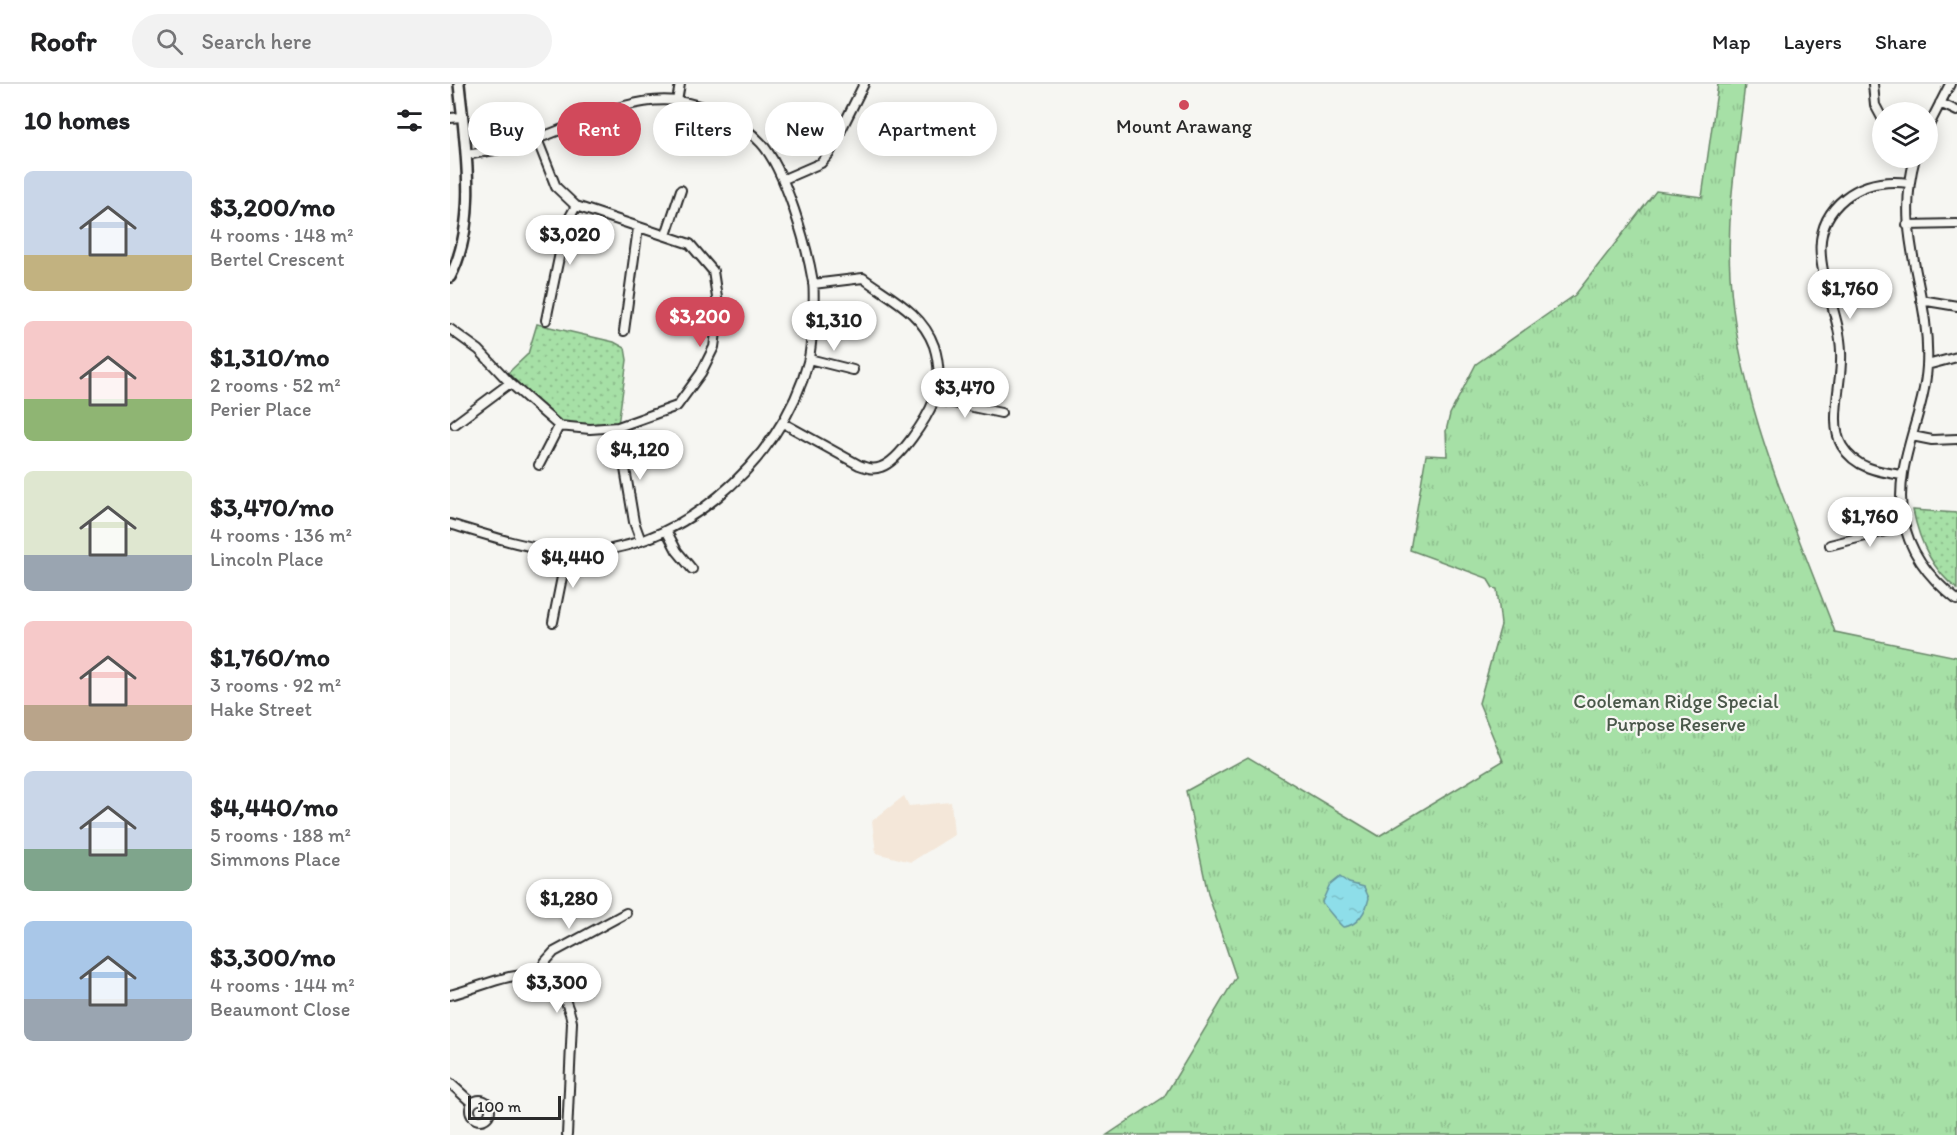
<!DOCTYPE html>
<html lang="en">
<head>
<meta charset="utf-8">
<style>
	body { margin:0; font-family:Itim,sans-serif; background:#f2f2f2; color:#202124; height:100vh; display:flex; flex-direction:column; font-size:22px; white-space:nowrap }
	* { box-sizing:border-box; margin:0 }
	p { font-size:20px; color:#757577 }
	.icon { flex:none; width:33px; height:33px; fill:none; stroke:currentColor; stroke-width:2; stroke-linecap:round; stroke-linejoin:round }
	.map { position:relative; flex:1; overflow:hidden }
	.panel { display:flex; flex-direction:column; background:#fff; width:450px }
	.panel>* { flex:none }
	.banner { position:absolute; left:18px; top:18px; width:570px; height:54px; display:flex; gap:12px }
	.controls { position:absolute; left:1422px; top:18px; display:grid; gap:12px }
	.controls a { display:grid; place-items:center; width:66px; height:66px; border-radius:50%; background:#fff; box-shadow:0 3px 15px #0003; font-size:30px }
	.scale { position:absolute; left:18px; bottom:15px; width:93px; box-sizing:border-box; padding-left:6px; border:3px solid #2b2b2b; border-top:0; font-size:16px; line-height:21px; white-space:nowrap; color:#2b2b2b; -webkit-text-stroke:4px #f6f6f2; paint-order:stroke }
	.price { position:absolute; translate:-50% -51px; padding:0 14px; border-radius:21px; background:#fff; color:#222; font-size:20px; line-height:39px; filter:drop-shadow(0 2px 3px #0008) }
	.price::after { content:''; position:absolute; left:50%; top:36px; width:18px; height:14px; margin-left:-9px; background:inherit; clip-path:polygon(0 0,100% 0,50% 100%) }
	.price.on { background:#d1495b; color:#fff }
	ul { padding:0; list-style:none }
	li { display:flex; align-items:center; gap:18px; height:150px; padding:0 24px }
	li span { display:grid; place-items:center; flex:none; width:168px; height:120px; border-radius:9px; color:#555 }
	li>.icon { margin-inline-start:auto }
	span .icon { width:72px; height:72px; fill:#fffc; stroke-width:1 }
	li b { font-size:26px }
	h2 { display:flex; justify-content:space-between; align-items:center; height:72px; padding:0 24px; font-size:26px }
	.pill { padding:0 21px; border-radius:27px; background:#fff; box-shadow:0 3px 15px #0003; font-size:21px; line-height:54px }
	.pill.on { background:#d1495b; color:#fff }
	header { display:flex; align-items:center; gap:36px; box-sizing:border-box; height:84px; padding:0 30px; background:#fff; border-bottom:2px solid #e0e0e0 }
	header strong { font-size:28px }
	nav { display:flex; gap:33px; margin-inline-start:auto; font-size:21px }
	.search { width:420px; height:54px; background:#f2f2f2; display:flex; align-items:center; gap:15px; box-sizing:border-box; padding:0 21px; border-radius:33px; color:#757577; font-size:22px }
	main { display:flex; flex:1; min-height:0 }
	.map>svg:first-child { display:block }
</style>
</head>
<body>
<header>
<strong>Roofr</strong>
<div class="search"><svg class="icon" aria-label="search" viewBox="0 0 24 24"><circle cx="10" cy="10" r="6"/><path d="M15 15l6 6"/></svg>Search here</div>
<nav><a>Map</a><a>Layers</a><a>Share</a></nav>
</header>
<main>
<section class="panel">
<h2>10 homes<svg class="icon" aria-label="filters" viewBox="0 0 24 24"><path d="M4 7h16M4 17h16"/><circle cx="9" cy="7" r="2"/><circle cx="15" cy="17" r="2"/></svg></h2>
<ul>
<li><span style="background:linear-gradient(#c9d6e8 70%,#c2b280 0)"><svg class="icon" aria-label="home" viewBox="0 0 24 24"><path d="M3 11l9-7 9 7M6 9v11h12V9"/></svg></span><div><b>$3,200/mo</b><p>4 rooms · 148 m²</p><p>Bertel Crescent</p></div></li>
<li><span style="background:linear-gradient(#f6c9c9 65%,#8fb573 0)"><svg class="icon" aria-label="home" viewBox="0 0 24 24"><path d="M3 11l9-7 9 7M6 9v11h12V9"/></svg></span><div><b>$1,310/mo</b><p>2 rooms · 52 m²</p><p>Perier Place</p></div></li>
<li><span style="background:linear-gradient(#dfe7d0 70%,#9aa5b1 0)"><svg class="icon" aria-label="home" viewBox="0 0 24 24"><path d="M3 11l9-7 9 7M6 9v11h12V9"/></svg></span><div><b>$3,470/mo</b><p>4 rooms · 136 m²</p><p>Lincoln Place</p></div></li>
<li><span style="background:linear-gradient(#f6c9c9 70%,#b9a48a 0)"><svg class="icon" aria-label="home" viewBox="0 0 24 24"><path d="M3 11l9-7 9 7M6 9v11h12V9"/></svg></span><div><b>$1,760/mo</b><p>3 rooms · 92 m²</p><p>Hake Street</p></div></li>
<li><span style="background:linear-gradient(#c9d6e8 65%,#7fa58c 0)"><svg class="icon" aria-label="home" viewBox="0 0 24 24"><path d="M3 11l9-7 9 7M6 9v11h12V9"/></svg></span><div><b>$4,440/mo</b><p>5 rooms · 188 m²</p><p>Simmons Place</p></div></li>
<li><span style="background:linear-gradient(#a9c7e8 65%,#9aa5b1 0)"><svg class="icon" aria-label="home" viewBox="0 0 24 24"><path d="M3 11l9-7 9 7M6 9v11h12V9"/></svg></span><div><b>$3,300/mo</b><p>4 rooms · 144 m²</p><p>Beaumont Close</p></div></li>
</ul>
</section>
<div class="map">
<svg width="1507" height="1051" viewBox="0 0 1507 1051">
	<defs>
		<pattern id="grass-tufts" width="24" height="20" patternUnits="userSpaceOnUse" patternTransform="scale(1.5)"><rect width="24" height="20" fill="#a6e0a6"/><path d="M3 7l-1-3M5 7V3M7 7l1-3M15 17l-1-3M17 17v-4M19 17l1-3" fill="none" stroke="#8fc08f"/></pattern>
		<pattern id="park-dots" width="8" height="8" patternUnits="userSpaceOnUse" patternTransform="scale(1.5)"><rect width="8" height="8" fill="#a6e0a6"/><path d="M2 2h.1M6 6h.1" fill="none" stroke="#8fc08f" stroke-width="1.8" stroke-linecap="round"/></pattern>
		<pattern id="water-ripples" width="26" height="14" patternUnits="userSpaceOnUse" patternTransform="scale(1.5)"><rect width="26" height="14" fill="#8edee9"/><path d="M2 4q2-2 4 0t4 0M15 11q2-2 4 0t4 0" fill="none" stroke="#7bbfc8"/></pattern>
	</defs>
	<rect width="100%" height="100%" fill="#f6f6f2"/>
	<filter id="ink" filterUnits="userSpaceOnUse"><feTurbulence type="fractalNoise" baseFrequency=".0167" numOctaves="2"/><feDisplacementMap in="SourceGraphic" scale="12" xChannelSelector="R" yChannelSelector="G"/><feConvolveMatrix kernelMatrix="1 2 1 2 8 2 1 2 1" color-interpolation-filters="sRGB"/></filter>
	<g filter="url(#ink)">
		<path fill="#f4e7d9" d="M454,712l5,10 42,-4 3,33 -43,27 -35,-9 -4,-32z"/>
		<path fill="url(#grass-tufts)" stroke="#688668" stroke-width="1.5" d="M1268,0h27c-7,64 -19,126 -15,191 7,125 61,241 105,357l122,25v478h-850l57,-38 72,-120 -28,-83 -22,-103 62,-34 131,79 124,-75 -24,-58 22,-78 -4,-36 -4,-1 -6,-10 -77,-28 16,-95 21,1 -1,-25 4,-17 26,-50 99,-69 81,-104 46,6z"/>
		<path fill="url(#park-dots)" stroke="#688668" stroke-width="1.5" d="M87,240l77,18 11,6 2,12 -9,65 -27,3 -32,-4 -51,-51 20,-19z
			M1463,426l44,3v76c-26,-20 -38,-49 -44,-79z"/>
		<path fill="url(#water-ripples)" stroke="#66969d" stroke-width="1.5" d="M890,793l9,6 15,4 5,11c-3,13 -11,28 -26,29 -3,-2 -20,-23 -21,-25l7,-16z"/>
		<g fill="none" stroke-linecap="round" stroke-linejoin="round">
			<g stroke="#2b2b2b" stroke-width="12">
				<path id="minor" d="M1423,0l2,21 7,13
					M227,17l3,-17
					M1490,19l17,8
					M0,34l12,-1
					M1478,43l22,-43
					M1465,74c-22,80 16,132 12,208 -3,52 -34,99 -24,152 6,35 27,61 54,82
					M334,95l37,-16 8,-9 35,-70
					M1457,141l50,-1
					M216,151l15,-45
					M1471,216l36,6
					M96,236l20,-96 10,-18
					M0,245l29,21 31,33 49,43 31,3 28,-2 59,-21 24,-33 13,-26 5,-36 -6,-40 -23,-27 -114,-38 -20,-19 -19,-48
					M174,247l14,-103
					M359,275l44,11
					M1477,281l30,-8
					M485,315l66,14
					M333,339l76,42c8,3 14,5 22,2 18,-6 46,-48 53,-67 7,-16 5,-38 0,-54 -12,-34 -44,-48 -71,-68l-50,6
					M5,340l55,-41
					M168,343l16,95 7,19
					M1462,352l20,4 25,-1
					M89,381l20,-39
					M1452,391c-23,-3 -47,-7 -60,-29 -14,-23 1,-66 -1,-94 -1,-52 -48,-112 4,-154 19,-15 40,-18 64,-15
					M0,440c37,11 78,25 117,28 106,7 216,-91 241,-190 4,-15 7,-65 5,-80 -6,-36 -28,-113 -52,-139 -20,-22 -55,-38 -84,-42 -47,-6 -95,22 -138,37 -24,9 -48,13 -73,17
					M217,448l10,19 15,18
					M1380,461l75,-19
					M103,538l14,-70
					M89,890l6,-12 9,-10 72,-39
					M0,911c51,-13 106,-50 122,27l-5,113
					M0,999l22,20
					M20 1026a10 10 0 1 1 20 0a10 10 0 1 1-20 0Z"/>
			</g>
			<g stroke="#2b2b2b" stroke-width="14">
				<path id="tertiary" d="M0,193c29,-55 15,-134 9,-193"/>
			</g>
			<use href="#minor" stroke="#f6f6f2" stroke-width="8"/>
			<use href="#tertiary" stroke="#f6f6f2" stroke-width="9"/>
		</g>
	</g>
	<circle fill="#d1495b" stroke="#f6f6f2" stroke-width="2" cx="734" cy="21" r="6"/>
	<g text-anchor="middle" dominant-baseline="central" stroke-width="4.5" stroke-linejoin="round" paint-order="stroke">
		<g font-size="20" fill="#2b2b2b" stroke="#f6f6f2">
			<text x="734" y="42">Mount Arawang</text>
		</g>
		<g font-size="20" fill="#4a584a" stroke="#f6f6f2">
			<text x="1226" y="617">Cooleman Ridge Special<tspan x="1226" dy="23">Purpose Reserve</tspan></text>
		</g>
	</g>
</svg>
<div class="controls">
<a><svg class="icon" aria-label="layers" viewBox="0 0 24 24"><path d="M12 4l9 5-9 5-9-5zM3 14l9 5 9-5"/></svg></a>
</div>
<div class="scale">100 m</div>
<b class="price" style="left:120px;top:182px">$3,020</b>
<b class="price" style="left:1400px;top:236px">$1,760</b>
<b class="price on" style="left:250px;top:264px">$3,200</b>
<b class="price" style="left:384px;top:268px">$1,310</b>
<b class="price" style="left:515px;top:335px">$3,470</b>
<b class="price" style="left:190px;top:397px">$4,120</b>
<b class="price" style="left:1420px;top:464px">$1,760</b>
<b class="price" style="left:123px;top:505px">$4,440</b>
<b class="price" style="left:119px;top:846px">$1,280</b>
<b class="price" style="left:107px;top:930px">$3,300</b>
<div class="banner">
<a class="pill">Buy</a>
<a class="pill on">Rent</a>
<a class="pill">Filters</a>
<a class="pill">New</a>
<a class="pill">Apartment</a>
</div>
</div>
</main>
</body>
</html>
